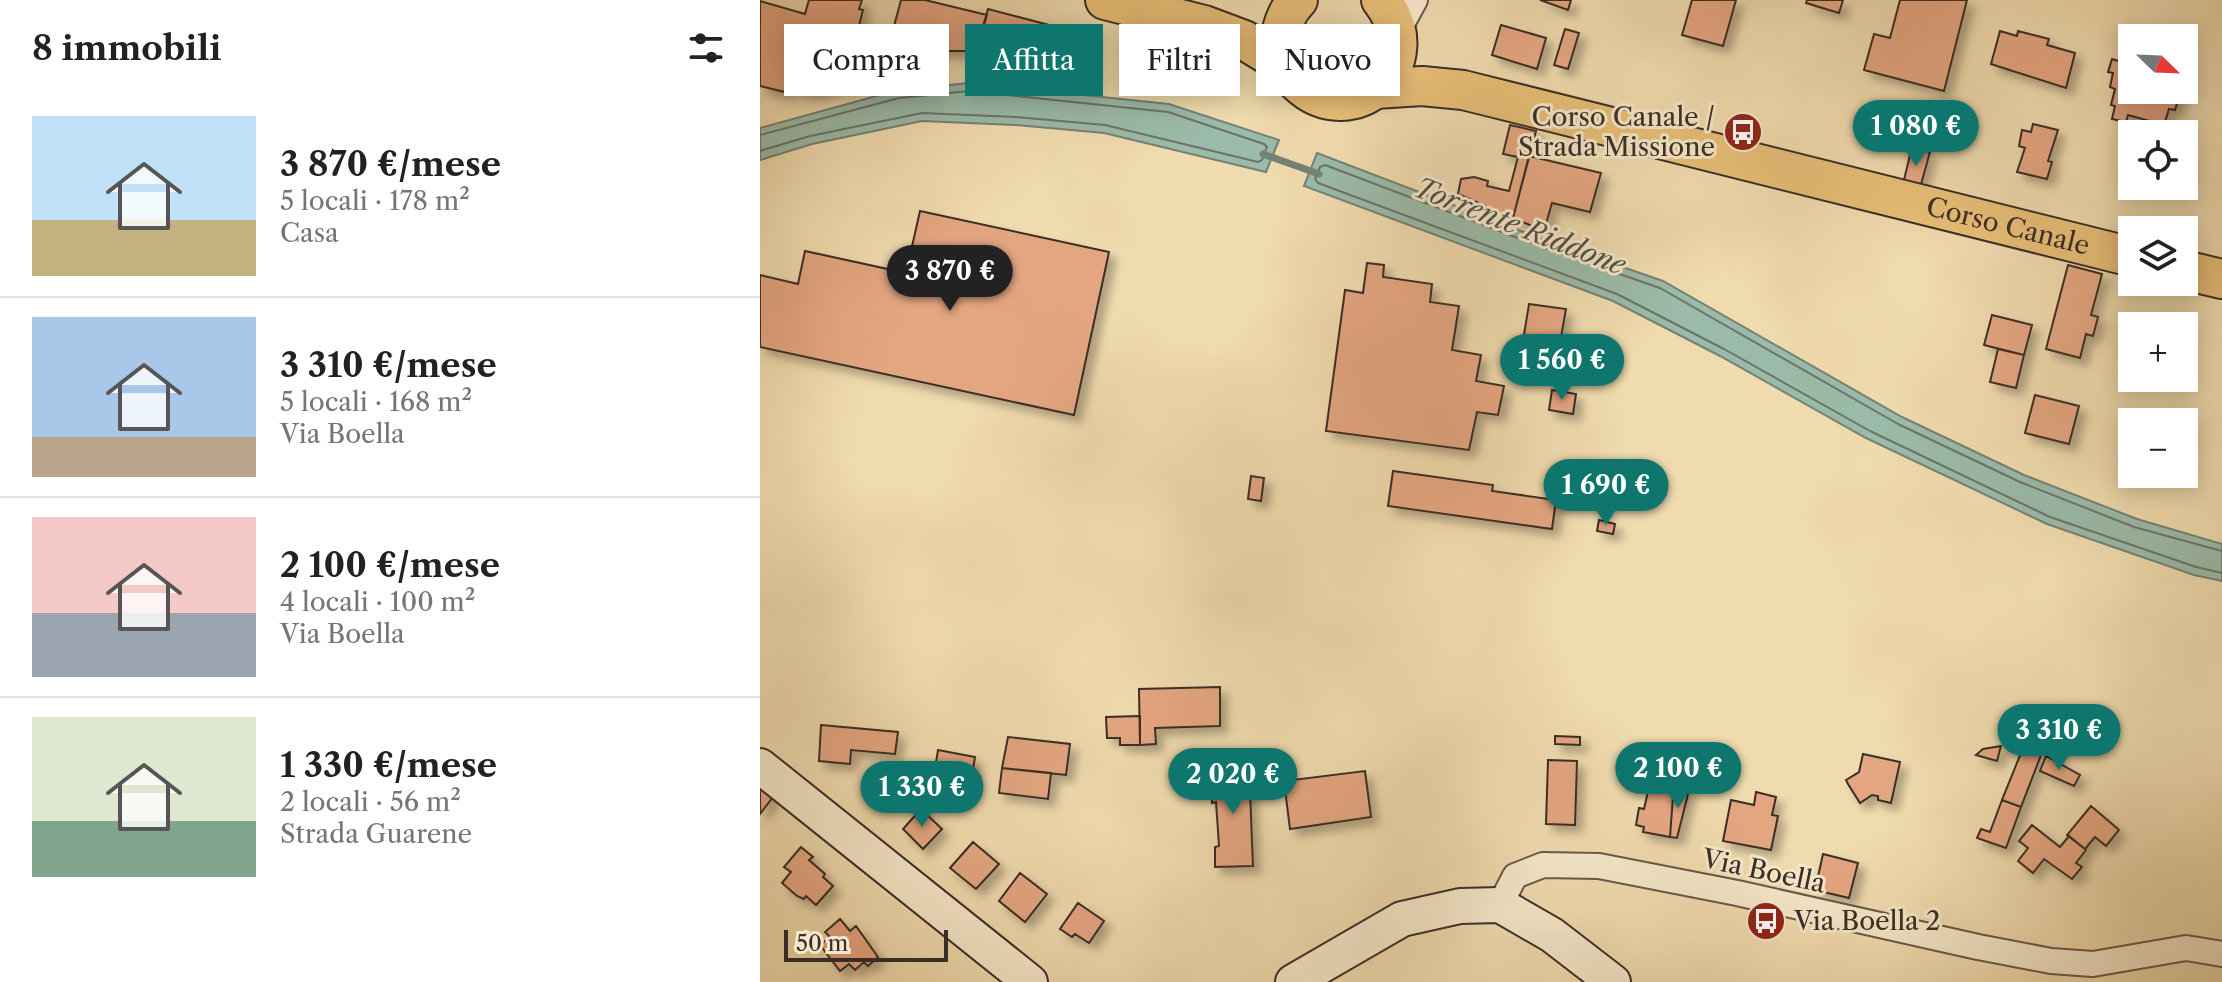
<!DOCTYPE html>
<html lang="it">
<head>
<meta charset="utf-8">
<style>
	body { margin:0; font-family:"Libre Caslon Text",serif; background:#f6f6f6; color:#222; height:100vh; display:flex; flex-direction:column; font-size:30px; white-space:nowrap }
	* { box-sizing:border-box; margin:0 }
	p { font-size:26px; color:#767676 }
	.icon { flex:none; width:44px; height:44px; fill:none; stroke:currentColor; stroke-width:2; stroke-linecap:round; stroke-linejoin:round }
	.map { position:relative; flex:1; overflow:hidden }
	.drawer { display:flex; flex-direction:column; background:#fff; width:760px }
	.drawer>* { flex:none }
	.hud { position:absolute; left:24px; top:24px; width:760px; height:72px; display:flex; gap:16px }
	.needle { width:52px; rotate:113deg }
	.fabs { position:absolute; left:1358px; top:24px; display:grid; gap:16px }
	.fabs a { display:grid; place-items:center; width:80px; height:80px; border-radius:0px; background:#fff; box-shadow:0 4px 20px #0003; font-size:40px }
	.scale { position:absolute; left:24px; bottom:20px; width:164px; box-sizing:border-box; padding-left:8px; border:4px solid #3a2d27; border-top:0; font-size:22px; line-height:28px; white-space:nowrap; color:#3a2d27; -webkit-text-stroke:6px #f5e8ca; paint-order:stroke }
	.price { position:absolute; translate:-50% -68px; padding:0 18px; border-radius:28px; background:#0f766e; color:#fff; font-size:26px; line-height:52px; filter:drop-shadow(0 2px 4px #0008) }
	.price::after { content:''; position:absolute; left:50%; top:48px; width:24px; height:18px; margin-left:-12px; background:inherit; clip-path:polygon(0 0,100% 0,50% 100%) }
	.price.current { background:#222; color:#fff }
	ul { padding:0; list-style:none }
	li { display:flex; align-items:center; gap:24px; height:200px; padding:0 32px }
	li+li { border-top:2px solid #e0e0e0 }
	li span { display:grid; place-items:center; flex:none; width:224px; height:160px; border-radius:0px; color:#555 }
	li>.icon { margin-inline-start:auto }
	span .icon { width:96px; height:96px; fill:#fffc; stroke-width:1 }
	li b { font-size:34px }
	h2 { display:flex; justify-content:space-between; align-items:center; height:96px; padding:0 32px; font-size:34px }
	.pill { padding:0 28px; border-radius:0px; background:#fff; box-shadow:0 4px 20px #0003; font-size:28px; line-height:72px }
	.pill.current { background:#0f766e; color:#fff }
	main { display:flex; flex:1; min-height:0 }
	.map>svg:first-child { display:block }
</style>
</head>
<body>
<main>
<section class="drawer">
<h2>8 immobili<svg class="icon" aria-label="filters" viewBox="0 0 24 24"><path d="M4 7h16M4 17h16"/><circle cx="9" cy="7" r="2"/><circle cx="15" cy="17" r="2"/></svg></h2>
<ul>
<li><span style="background:linear-gradient(#bfe0f5 65%,#c2b280 0)"><svg class="icon" aria-label="home" viewBox="0 0 24 24"><path d="M3 11l9-7 9 7M6 9v11h12V9"/></svg></span><div><b>3 870 €/mese</b><p>5 locali · 178 m²</p><p>Casa</p></div></li>
<li><span style="background:linear-gradient(#a9c7e8 75%,#b9a48a 0)"><svg class="icon" aria-label="home" viewBox="0 0 24 24"><path d="M3 11l9-7 9 7M6 9v11h12V9"/></svg></span><div><b>3 310 €/mese</b><p>5 locali · 168 m²</p><p>Via Boella</p></div></li>
<li><span style="background:linear-gradient(#f6c9c9 60%,#9aa5b1 0)"><svg class="icon" aria-label="home" viewBox="0 0 24 24"><path d="M3 11l9-7 9 7M6 9v11h12V9"/></svg></span><div><b>2 100 €/mese</b><p>4 locali · 100 m²</p><p>Via Boella</p></div></li>
<li><span style="background:linear-gradient(#dfe7d0 65%,#7fa58c 0)"><svg class="icon" aria-label="home" viewBox="0 0 24 24"><path d="M3 11l9-7 9 7M6 9v11h12V9"/></svg></span><div><b>1 330 €/mese</b><p>2 locali · 56 m²</p><p>Strada Guarene</p></div></li>
</ul>
</section>
<div class="map">
<svg width="1462" height="982" viewBox="0 0 1462 982">
	<defs>
		<filter id="shadow"><feDropShadow dx="7" dy="7" stdDeviation="4" flood-color="#0004"/></filter>
	</defs>
	<rect width="100%" height="100%" fill="#f0dbae"/>
	<filter id="stains"><feTurbulence type="fractalNoise" baseFrequency=".0025" numOctaves="4"/><feColorMatrix values="0 0 0 0 .2 0 0 0 0 .09 0 0 0 0 .02 0 0 0 .5 -.17"/></filter>
	<radialGradient id="worn" r=".72"><stop offset=".6" stop-color="#630" stop-opacity="0"/><stop offset="1" stop-color="#630" stop-opacity=".3"/></radialGradient>
	<path fill="#9abba9" stroke="#748275" stroke-width="2" d="M209,83l200,21 110,36 -13,32 -162,-39 -89,-8 -93,-4 -110,23 -52,16v-32l138,-38z
		M557,153l225,86 121,42 239,136 122,58 113,44 85,25v37l-28,-6 -147,-51 -181,-86 -146,-82 -107,-55 -309,-115z"/>
	<g fill="none" stroke-linecap="round" stroke-linejoin="round">
		<path stroke="#6a7468" stroke-width="2" d="M0,135l139,-37 70,-7 199,21 96,32 3,3 -5,13 -4,2 -153,-37 -89,-8 -94,-4 -112,23 -50,15
			M1462,551l-88,-24 -114,-45 -122,-58 -238,-136 -121,-42 -214,-81 -5,2 -5,12 3,4 299,111 107,55 146,82 180,86 146,50 26,6"/>
		<path stroke="#748275" stroke-width="7" d="M503,154l56,20"/>
	</g>
	<path fill="#e4a681" stroke="#3a2d27" stroke-width="2" filter="url(#shadow)" d="M49,0h53l-3,9 4,1 -7,27 33,8 12,-45h24l62,15 -11,36h-45l-1,5 -18,-4 -2,6 -28,-7 -8,30 -35,4 -26,7 -26,-6 -2,6 -25,-6v-85l45,13z
		M780,0h31l-3,10z
		M932,0h44l-13,46 -41,-11z
		M1047,0h36l-4,13 -33,-10z
		M1140,0h67l-23,91 -80,-21 10,-36 16,4z
		M228,9l103,27 -7,27 -108,-12z
		M741,25l45,13 -9,31 -45,-14z
		M805,29l14,4 -11,36 -14,-4z
		M1240,31l17,5 1,-5 31,8 -2,6 28,8 -9,35 -75,-24z
		M1363,58l9,2v30h49l-6,20 -6,-1 -5,16 -36,-10 -2,7 -14,-3 3,-13 -4,-1 4,-16 -5,-2 3,-14 -5,-1 4,-13 10,3z
		M1273,124l25,6 -10,31 4,1 -5,17 -30,-7 8,-24 -6,-2 3,-16 9,2z
		M750,125l26,6 -23,87 -55,-24 3,-15 13,-2 14,4 -1,5 22,5 9,-34 -15,-3z
		M1152,147l18,5 -10,36 -17,-4z
		M769,156l72,17 -11,39 -38,-9 -8,28 -31,-13z
		M160,211l189,41 -35,163 -314,-68v-72l38,9 7,-33 101,22z
		M607,263l17,2 -1,12 49,7 -2,18 29,4 -7,44 29,5 -5,26 28,5 -6,29 -21,-3 -8,38 -143,-19 19,-141 18,3z
		M1308,265l34,9 -11,41 7,2 -5,19 -7,-2 -6,24 -34,-9z
		M769,304l37,5 -5,28 -10,-1 -3,23 -4,-1 -2,11 -23,-4z
		M1232,315l40,10 -8,30 -40,-10z
		M1238,349l26,6 -8,33 -26,-6z
		M792,390l24,4 -3,20 -24,-4z
		M1275,395l44,11 -10,38 -44,-11z
		M633,471l100,14 -1,6 64,9 -4,29 -164,-23z
		M491,476l13,2 -3,23 -13,-2z
		M839,520l16,4 -2,10 -16,-3z
		M460,687v39l-65,2 1,16 -16,1 -1,-56z
		M380,716v29h-20v-7h-13l-1,-21z
		M61,725l77,7 -3,22 -44,-4 -1,14 -31,-3z
		M795,736l25,1v8l-25,-1z
		M248,737l62,7 -4,31 -64,-7z
		M1241,746l-4,15 -21,-6 7,-6z
		M1263,748l18,7 -20,52 -19,-7z
		M178,750l37,7 -6,36 -37,-6z
		M1103,754l37,8 -9,41 -13,-3v-4l-6,-1 -12,8 -12,-19 -2,-4 13,-8z
		M1286,756l34,19 -6,11 -34,-15z
		M788,760l29,1 -2,64 -29,-1z
		M489,767l4,99 -38,1v-20l4,-1 -3,-44 -4,1 -1,-35z
		M242,768l49,5 -3,26 -49,-6z
		M605,771l6,46 -81,12 -6,-48z
		M891,778l23,5 -4,54 -27,-5 1,-5 -8,-2 3,-17 5,1z
		M914,783l1,4 14,3 -12,48 -7,-1z
		M0,786l13,11 -13,17z
		M996,792l20,5 -4,18 6,1 -7,34 -48,-9 8,-41 23,5z
		M1242,800l19,7 -15,41 -29,-10 4,-9 9,3z
		M1331,806l28,24 -13,16 -11,-9 -10,12 -18,-14z
		M161,809l21,20 -19,20 -20,-20z
		M1272,825l28,22 9,-11 17,14 -10,13 6,4 -10,12 -28,-20 -11,14 -15,-12 10,-13 -9,-7z
		M213,842l26,22 -23,25 -26,-21z
		M41,847l12,10 -4,3 16,14 -2,3 10,9 -17,19 -10,-9 -2,3 -7,-3 -15,-13 9,-11 -7,-5z
		M1063,854l35,9 -9,35 -34,-8z
		M260,873l27,21 -22,28 -26,-21z
		M318,903l26,18 -15,22 -14,-9 -3,3 -12,-8z
		M80,919l10,12 6,-5 22,31 -10,9 -4,-4 -9,8 -6,-6 -9,7 -20,-26 10,-8 -5,-5z"/>
	<g fill="none" stroke-linecap="round" stroke-linejoin="round">
		<g stroke="#685849" stroke-width="28">
			<path id="street" d="M638,31l17,-31
				M740,905l15,-29 28,-11 56,1 138,27 241,54 73,14 42,3 93,-16 36,6"/>
		</g>
		<g stroke="#3a2d27" stroke-width="38">
			<path id="secondary" d="M0,766l270,216
				M533,982l109,-63 58,-13 40,-1 52,30 61,47"/>
		</g>
		<g stroke="#3a2d27" stroke-width="42">
			<g id="primary">
				<path d="M345,0l99,25 40,15 41,25"/>
				<path d="M538,0c-13,13 -19,32 -17,51 2,12 8,24 17,32 55,52 134,-19 83,-83"/>
				<path id="s1" d="M615,89l47,-3 41,4 669,167"/>
				<path d="M1424,270l38,9"/>
			</g>
		</g>
		<use href="#street" stroke="#f5e8ca" stroke-width="24"/>
		<use href="#secondary" stroke="#f5e8ca" stroke-width="34"/>
		<use href="#primary" stroke="#e8be77" stroke-width="38"/>
	</g>
	<defs>
		<g id="bus-disc" transform="scale(2)"><circle r="9.5" fill="#8f2418" stroke="#f5e8ca"/><path d="M-5-6H5V4H4V6H2V4H-2V6H-4V4H-5ZM-3.5-4V0h7V-4ZM-3.5 1.2v1.5H-2V1.2ZM2 1.2v1.5H3.5V1.2Z" fill="#fff"/></g>
	</defs>
	<g fill-rule="evenodd">
		<use href="#bus-disc" x="983" y="132"/>
		<use href="#bus-disc" x="1006" y="921"/>
	</g>
	<g text-anchor="middle" dominant-baseline="central" stroke-width="6" stroke-linejoin="round" paint-order="stroke">
		<g font-size="26" fill="#3a2d27" stroke="#f5e8ca" text-anchor="end">
			<text x="955" y="117">Corso Canale /<tspan x="955" dy="30">Strada Missione</tspan></text>
			<text x="1034" y="921" text-anchor="start">Via Boella 2</text>
		</g>
		<g font-size="26" fill="#3a2d27" stroke="#f5e8ca">
			<text stroke="none"><textPath href="#s1" startOffset="650">Corso Canale</textPath></text>
			<text transform="translate(1004 871) rotate(12)">Via Boella</text>
		</g>
		<g font-size="28" font-style="italic" fill="#525048" stroke="#f5e8ca">
			<text transform="translate(760 226) rotate(21)">Torrente Riddone</text>
		</g>
	</g>
	<rect width="100%" height="100%" filter="url(#stains)"/>
	<rect width="100%" height="100%" fill="url(#worn)"/>
</svg>
<div class="fabs">
<a><svg class="needle" viewBox="-14 -14 28 28"><path d="M0-13l5 13h-10z" fill="#e53935"/><path d="M0 13l5-13h-10z" fill="#767676"/></svg></a>
<a><svg class="icon" aria-label="locate" viewBox="0 0 24 24"><circle cx="12" cy="12" r="6"/><path d="M12 2v4M12 18v4M2 12h4M18 12h4"/></svg></a>
<a><svg class="icon" aria-label="layers" viewBox="0 0 24 24"><path d="M12 4l9 5-9 5-9-5zM3 14l9 5 9-5"/></svg></a>
<a>+</a>
<a>−</a>
</div>
<div class="scale">50 m</div>
<b class="price" style="left:1156px;top:168px">1 080 €</b>
<b class="price current" style="left:190px;top:313px">3 870 €</b>
<b class="price" style="left:802px;top:402px">1 560 €</b>
<b class="price" style="left:846px;top:527px">1 690 €</b>
<b class="price" style="left:1299px;top:772px">3 310 €</b>
<b class="price" style="left:918px;top:810px">2 100 €</b>
<b class="price" style="left:473px;top:816px">2 020 €</b>
<b class="price" style="left:162px;top:829px">1 330 €</b>
<div class="hud">
<a class="pill">Compra</a>
<a class="pill current">Affitta</a>
<a class="pill">Filtri</a>
<a class="pill">Nuovo</a>
</div>
</div>
</main>
</body>
</html>
